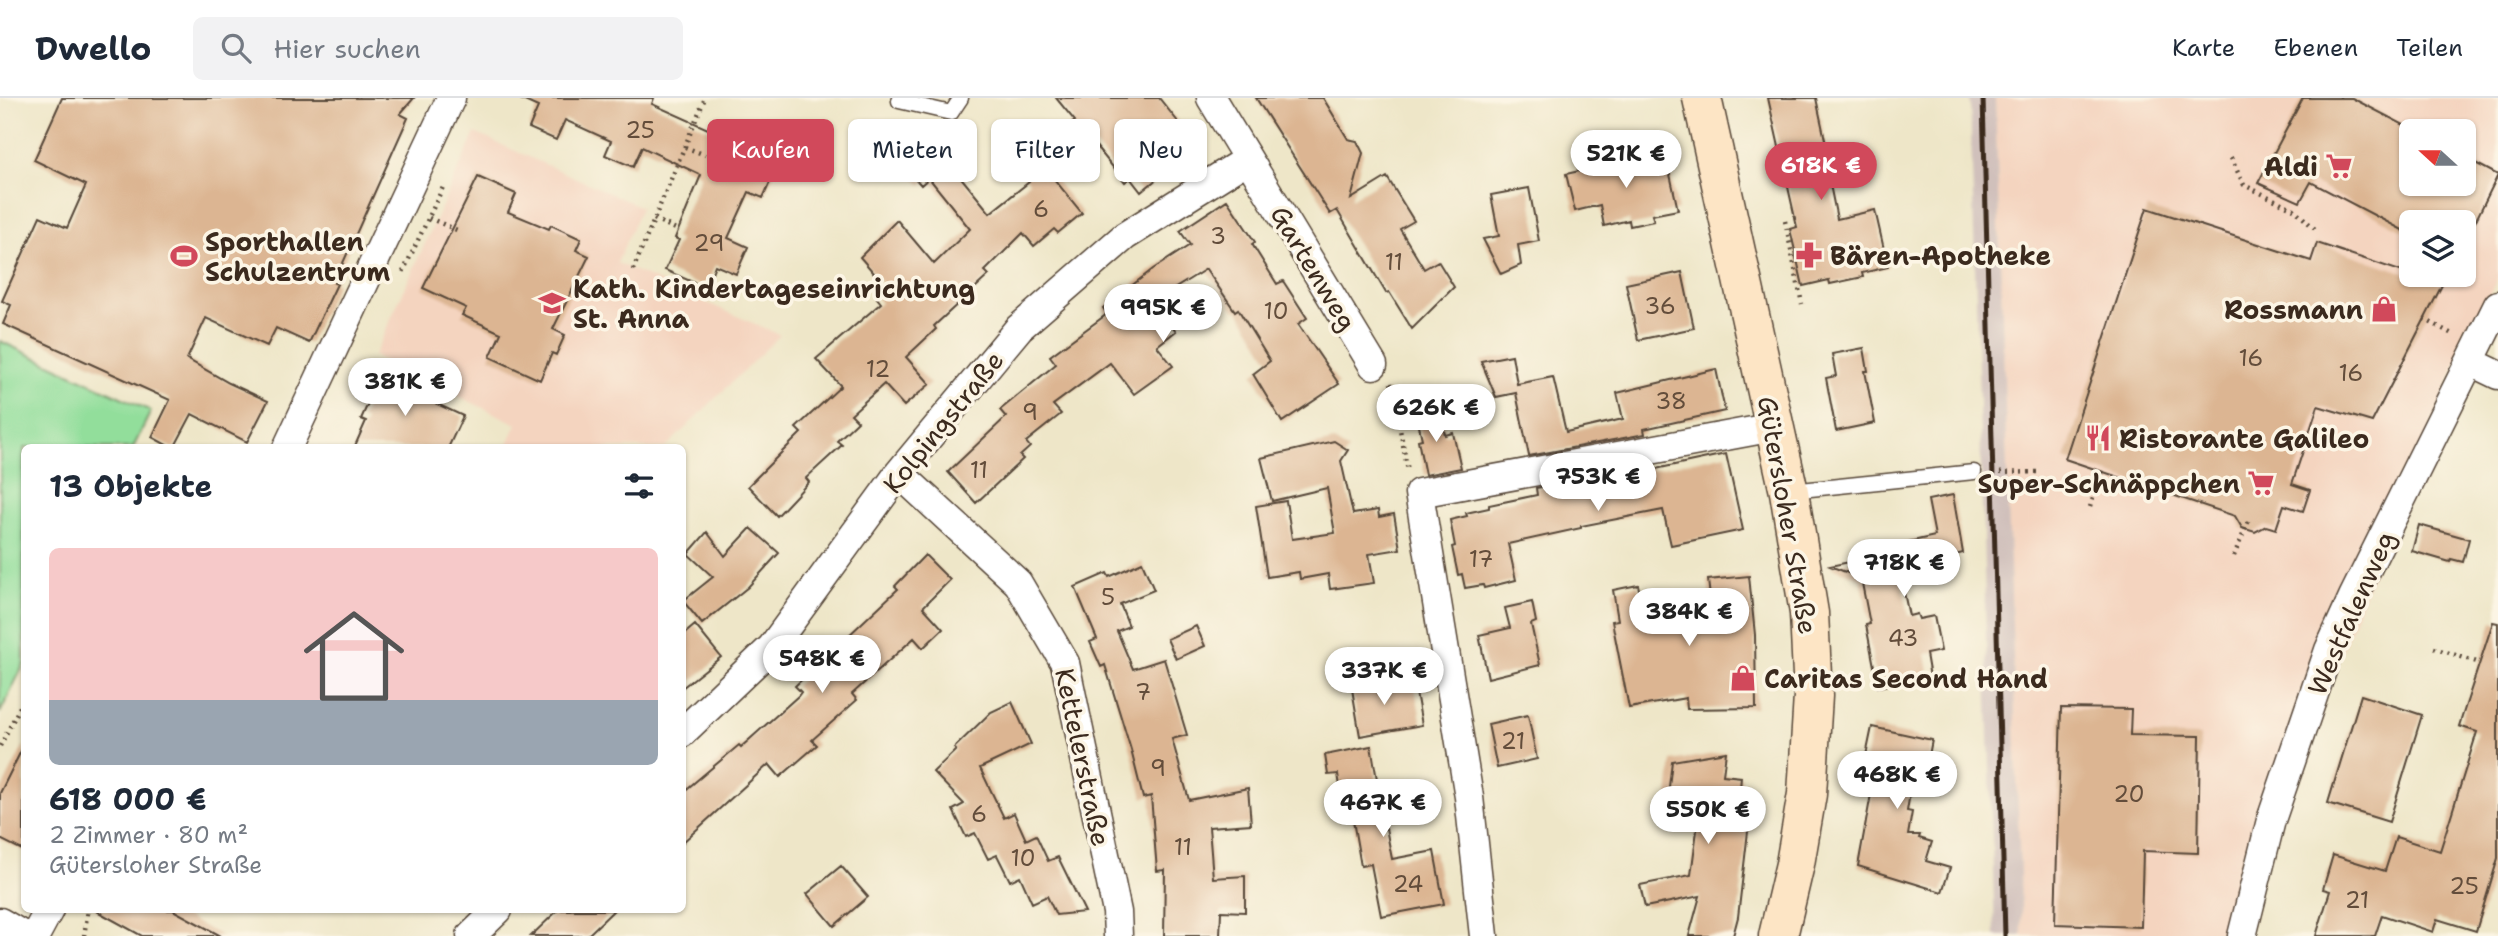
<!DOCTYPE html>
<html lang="de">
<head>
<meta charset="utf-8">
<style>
	body { margin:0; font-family:"Shantell Sans",sans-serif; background:#f2f2f3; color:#1f2937; height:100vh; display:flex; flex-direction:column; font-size:26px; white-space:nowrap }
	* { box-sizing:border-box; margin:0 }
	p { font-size:23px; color:#747a83 }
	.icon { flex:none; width:38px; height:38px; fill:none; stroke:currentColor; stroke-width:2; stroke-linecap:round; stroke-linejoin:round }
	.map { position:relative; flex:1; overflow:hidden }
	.drawer { position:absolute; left:21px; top:346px; width:665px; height:469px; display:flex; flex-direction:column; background:#fff; border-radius:10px; box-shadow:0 2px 5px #0004 }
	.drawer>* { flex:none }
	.hud { position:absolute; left:707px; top:21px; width:665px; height:63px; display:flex; gap:14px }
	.needle { width:46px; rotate:291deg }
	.buttons { position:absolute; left:2399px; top:21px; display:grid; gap:14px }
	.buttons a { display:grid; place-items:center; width:77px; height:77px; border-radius:10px; background:#fff; box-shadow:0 2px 5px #0004; font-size:35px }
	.price { position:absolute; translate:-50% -60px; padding:0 16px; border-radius:24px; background:#fff; color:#222; font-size:23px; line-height:46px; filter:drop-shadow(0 2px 4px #0008) }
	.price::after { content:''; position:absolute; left:50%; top:42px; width:21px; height:16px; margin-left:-10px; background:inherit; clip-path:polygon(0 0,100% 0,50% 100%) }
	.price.active { background:#d1495b; color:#fff }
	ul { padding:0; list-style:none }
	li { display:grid; align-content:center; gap:14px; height:371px; padding:0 28px }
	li+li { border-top:2px solid #e0e1e3 }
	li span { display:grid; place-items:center; height:217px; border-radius:10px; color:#555 }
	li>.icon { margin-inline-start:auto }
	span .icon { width:126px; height:126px; fill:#fffc; stroke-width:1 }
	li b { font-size:30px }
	h2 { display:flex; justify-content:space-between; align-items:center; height:84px; padding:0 28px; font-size:30px }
	.pill { padding:0 24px; border-radius:10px; background:#fff; box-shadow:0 2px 5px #0004; font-size:24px; line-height:63px }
	.pill.active { background:#d1495b; color:#fff }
	header { display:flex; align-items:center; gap:42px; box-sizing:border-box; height:98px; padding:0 35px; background:#fff; border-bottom:2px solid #e0e1e3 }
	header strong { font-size:33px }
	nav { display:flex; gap:38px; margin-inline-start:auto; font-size:24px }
	.search { width:490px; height:63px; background:#f2f2f3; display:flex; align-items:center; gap:18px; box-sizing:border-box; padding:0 24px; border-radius:10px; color:#747a83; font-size:26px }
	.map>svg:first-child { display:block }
</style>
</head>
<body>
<header>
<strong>Dwello</strong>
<div class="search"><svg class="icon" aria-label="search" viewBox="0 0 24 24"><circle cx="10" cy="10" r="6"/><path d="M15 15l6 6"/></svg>Hier suchen</div>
<nav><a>Karte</a><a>Ebenen</a><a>Teilen</a></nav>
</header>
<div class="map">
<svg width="2498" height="838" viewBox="0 0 2498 838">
	<rect width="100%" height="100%" fill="#fcf5e5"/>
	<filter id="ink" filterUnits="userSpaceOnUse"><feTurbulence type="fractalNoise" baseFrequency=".0143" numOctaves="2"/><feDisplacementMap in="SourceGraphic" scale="14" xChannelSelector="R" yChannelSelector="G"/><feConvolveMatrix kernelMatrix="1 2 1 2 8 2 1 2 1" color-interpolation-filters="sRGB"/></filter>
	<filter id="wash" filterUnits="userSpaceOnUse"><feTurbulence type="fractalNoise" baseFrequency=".00686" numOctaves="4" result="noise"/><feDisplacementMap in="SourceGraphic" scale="28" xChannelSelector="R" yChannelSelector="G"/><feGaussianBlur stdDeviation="1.57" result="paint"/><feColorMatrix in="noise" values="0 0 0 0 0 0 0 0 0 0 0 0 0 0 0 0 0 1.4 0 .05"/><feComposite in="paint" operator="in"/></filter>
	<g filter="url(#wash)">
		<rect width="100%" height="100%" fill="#eee6c8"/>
		<path fill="#f4d4bf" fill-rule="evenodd" d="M1995,0h503v179l-38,77 -231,582h-207zM2412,33h52v53h-52zM2412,124h52v53h-52z
			M475,35l166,74 -24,56 163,72 -115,113h-159l11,-24 -143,-68z"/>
		<path fill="#d0c0bb" d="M1970,0h25l27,838h-27z"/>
		<path fill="#92de9b" stroke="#66845c" stroke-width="2" d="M0,243l151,70 -18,37h-109v216l-24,49z"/>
		<g id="blocks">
			<path fill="#dcb592" d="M62,0h352l-14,16 8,4 -74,165 3,1 -28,59 -33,-15 -9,18 -61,-28 -19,41 42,24 39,18 -21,41 -55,-28 -18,34h-2l-20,-11 18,-37 -167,-76 8,-19 -9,-4 38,-85 27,12 19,-43 -52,-25z
				M518,0h136l-2,6 67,30 6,-13 40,18 -10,23 20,9 -12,27 -14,-6 -21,46 20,9 -12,27 -21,-9 -9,23 -41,-18 14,-30 -4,-2 26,-63 -59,-28 -9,20 -28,-12 6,-14 -46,-21 -9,20 -27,-12 9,-21z
				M1056,0h103l20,25 -5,4 11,14 -28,23 7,9 -23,19 -11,-14 -5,4 -30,-37 -41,34 28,34 -24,20 -4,-4 -20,17 -11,-13 -38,38 4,4 -55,51 2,3 -30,28 24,27 -26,22 -20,-22 -33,30 7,7 -21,20 5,4 -36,33 3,4 -32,34 -29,-30 53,-53 -5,-5 45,-42 -25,-27 65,-56 -4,-5 10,-10 -27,-31 37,-37 37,44 36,-35 -41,-51 -8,7 -17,-19 28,-24 58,71 39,-31 -11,-15 57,-46z
				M1256,0h67l25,41 9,2 6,12 -12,46 36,-22 27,44 -14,8 24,40 14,-8 16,26 -42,42 -23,-37 -3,1 -49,-83 -7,4z
				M1768,0h48l11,51 -4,1 14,69 38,-9 13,57 -26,6 1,4 -33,7 -1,-4 -26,6 -13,-57 7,-2z
				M2303,0h49l60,31v55h52v-27l34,18 -23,47h-63v13l-101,-53 -11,20 -42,-19z
				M1665,54l13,58 -26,5 2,6 -24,5 -1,-6 -25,6 -4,-21 -25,6 -9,-37 45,-10 -1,-2z
				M478,79l38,17 -8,18 41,17 2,-4 30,14 -5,11 13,6 -36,73 12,6 -9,20 -4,-2 -12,27 -50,-23 11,-24 -39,-18 4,-7 -43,-20z
				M1529,90l10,53 -21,4 3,20 -20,9 -18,-35 16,-3 -8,-41z
				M1227,102l28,42 -3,2 25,40 6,-3 24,37 -9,6 41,60 -57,38 -29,-48 17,-13 -32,-52 -3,2 -29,-42 -53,33 23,29 -19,15 16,20 -39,28 -24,-31 -57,42 8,9 -35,28 4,5 -10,9 3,3 -47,44 -28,-31 58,-55 -6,-7 56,-46 -6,-8 57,-42 -4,-6 50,-39 37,-24 -10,-14z
				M2147,110l164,53 6,-18 125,42 -70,137 -54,-16 -26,78 18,6 -7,21 -19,-6 -8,24 -10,-3 -11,6 -13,-4 -7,-12 -170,-57z
				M1682,174l12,56 -56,12 -12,-56z
				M1864,250l4,23h-3l10,52 -39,8 -10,-53 10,-2 -4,-22z
				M1512,257l5,29 36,-7 13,55 57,-13 -6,-26 99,-24 9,42 -81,18 1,5 -116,22 -13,-63 -20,4 -15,-36z
				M385,268l29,14 -5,11 54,25 -15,32h-94l12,-27 -5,-2z
				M1439,310l6,27 8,-2 8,35 -36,7 -7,-35 4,-1 -6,-26z
				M1334,343l14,9 -7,11 12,53 25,-4 1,7 15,-3 6,35 -31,5 5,29 -44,6 -2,-15 -28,5 -1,-7 -32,5 -11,-71 30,-5 6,38 43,-6 -8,-45 -55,13 -11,-43z
				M1726,356l17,76 -72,15 -8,-35 -82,16v2l-73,16 8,36 -32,8 -1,-3 -18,3 -3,-14 -4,1 -6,-28 3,-1 -5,-26 17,-4 -1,-3 23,-5v-3l48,-10 -1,-7 115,-21v3z
				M1953,397l10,58 -24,6v2l-40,8 10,47 8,-2 2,5 15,-3 7,35 -15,3 4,23 -52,10 -12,-62 4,-1 -9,-46 -31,-12 39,-8 -1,-7 67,-15 -7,-36z
				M2419,427l50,14 -6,23 -12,-3 -1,3 -38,-11z
				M751,430l28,25 -31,34 -46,37 -19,-23 30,-24 -25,-23 19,-22 18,24z
				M925,457l25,25 -27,27 20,22 -20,19 -9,-10 -62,56 5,6 -45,40 5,5 -37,32 -11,-13 -87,79v-50l57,-48 2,2 57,-51 3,-4 -6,-6 103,-97 -3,-3z
				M1142,464l12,28 -34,14 9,22 -12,5 16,38 31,-10 23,76 -15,4 17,61 59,-12 3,36 -42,3 4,51 32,-2v36l-24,-1 -1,25h-56l1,-66 -8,1 -6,-75 -8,2 -12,-48 -26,-85 -4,2 -11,-25 7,-3 -22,-52 32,-14 2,4z
				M1749,478l6,59 1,73 -69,1 -1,-11 -57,10 -17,-87 6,-1 -5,-30 25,-5 6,25 66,-13 -2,-17z
				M1532,504l4,20 -5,2 9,41 -52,13 -9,-43 31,-7 -5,-20z
				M2493,524l5,1v235l-22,73 -39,-12 -4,13 -51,-17 -7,21h-59l14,-45 -7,-2 10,-34 52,16 11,-34 44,14 37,-119 -18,-6z
				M695,527l26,32 -39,31v-52z
				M1196,528l9,20 -29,13 -9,-20z
				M1374,575l3,20 38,-6 7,38 -62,11 -10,-59z
				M2361,597l61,20 -33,107 -61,-19z
				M1012,604l19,42 -51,24 24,50 10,-5 12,27 10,-5 12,26 10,-4 27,55 -29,3 -9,-19 -15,7 -12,-27 -10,5 -13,-26 -9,4 -13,-26 -9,4 -13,-27 11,-6 -31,-32 23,-22 -2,-2 37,-36z
				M2061,610l70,1 -1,26 70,1 -2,117 -55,-2 -2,76 -86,-3z
				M1528,617l9,44 -40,9 -9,-44z
				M1872,629l60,13 -6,31 -12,-2 -7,42 5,1 -4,23h12l-1,3 13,4 -6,19 24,7 -8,24 -84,-26 17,-94 -12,-2z
				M24,647v106l-24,-12v-46z
				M1371,648l11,61 1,22 3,-1 6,31 42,-8 10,53 -63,12 -10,-52 -10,2 -9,-51 -7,1 -7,-42 -10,1 -3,-20z
				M1726,654l-3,23 18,2 -3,35 12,2 -12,103 -5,19h-44l11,-40 -55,11 -5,-22 51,-10 9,-67 -33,-4 5,-43z
				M841,768l27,31 -34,29 -27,-32z
				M95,812h78l48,26h-79z
				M558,812h56l-27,26h-56z"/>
		</g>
	</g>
	<g filter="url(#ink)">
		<use href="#blocks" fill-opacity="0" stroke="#564638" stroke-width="2"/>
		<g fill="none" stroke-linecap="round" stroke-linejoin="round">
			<g stroke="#564638" stroke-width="17">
				<path id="service" d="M899,3l52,12 10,-15
					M1791,393l183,-19"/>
			</g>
			<g stroke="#564638" stroke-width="31">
				<path id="minor" d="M1211,0l162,267
					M2471,264l27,13
					M287,350l164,-350
					M899,375l119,110 47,80 52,249 1,24
					M682,635l90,-86 127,-174 120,-145 106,-92 123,-77
					M0,824l24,14
					M35,838l14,-26
					M471,838l27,-26
					M1484,838l-15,-139 -50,-304 355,-66
					M2242,838l29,-116 58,-170 24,-53 145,-292"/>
			</g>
			<g stroke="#564638" stroke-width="41">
				<path id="secondary" d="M1702,0l87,394 20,121 4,83 -6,98 -12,70 -17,72"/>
			</g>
			<path stroke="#564638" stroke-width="4.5" stroke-dasharray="2 5" stroke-linecap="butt" d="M685,49l20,8
				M2231,60l13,27 50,24 22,21
				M429,120l30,13
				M654,121l24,11
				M1785,123l8,38
				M1797,160l-4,1 9,45
				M633,172l72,-172
				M403,174l41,-87
				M2424,221l30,16
				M1391,285l17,88
				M1993,375l45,-1
				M2090,409l12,-36
				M2234,458l15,-36
				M2434,550l46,15
				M0,648l24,-47
				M84,838l4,-26"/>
			<use href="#service" stroke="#fff" stroke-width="14"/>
			<use href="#minor" stroke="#fff" stroke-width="28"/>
			<use href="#secondary" stroke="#fde5c5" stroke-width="38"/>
			<path stroke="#3b2a1e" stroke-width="5" d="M1983,0l22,838"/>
		</g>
	</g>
	<defs>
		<g id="supermarket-bare" transform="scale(2.1)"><path d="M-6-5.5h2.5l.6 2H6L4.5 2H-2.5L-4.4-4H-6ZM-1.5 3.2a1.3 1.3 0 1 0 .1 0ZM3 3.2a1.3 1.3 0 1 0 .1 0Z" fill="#d1495b" stroke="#fcf5e5" stroke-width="2.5" paint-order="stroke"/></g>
		<g id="pharmacy-bare" transform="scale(2.1)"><path d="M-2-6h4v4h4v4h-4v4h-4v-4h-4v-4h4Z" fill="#d1495b" stroke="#fcf5e5" stroke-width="2.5" paint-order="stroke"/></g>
		<g id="stadium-bare" transform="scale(2.1)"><path d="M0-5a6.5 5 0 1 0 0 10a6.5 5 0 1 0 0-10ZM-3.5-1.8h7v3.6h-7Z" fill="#d1495b" stroke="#fcf5e5" stroke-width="2.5" paint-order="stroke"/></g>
		<g id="school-bare" transform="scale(2.1)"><path d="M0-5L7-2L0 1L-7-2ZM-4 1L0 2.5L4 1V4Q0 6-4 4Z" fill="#d1495b" stroke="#fcf5e5" stroke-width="2.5" paint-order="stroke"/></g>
		<g id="shop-bare" transform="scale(2.1)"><path d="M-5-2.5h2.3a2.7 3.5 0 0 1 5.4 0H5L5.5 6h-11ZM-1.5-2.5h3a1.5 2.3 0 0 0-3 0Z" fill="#d1495b" stroke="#fcf5e5" stroke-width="2.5" paint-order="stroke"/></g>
		<g id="restaurant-bare" transform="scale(2.1)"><path d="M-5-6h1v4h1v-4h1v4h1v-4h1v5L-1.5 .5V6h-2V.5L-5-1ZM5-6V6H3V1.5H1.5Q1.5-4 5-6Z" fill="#d1495b" stroke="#fcf5e5" stroke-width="2.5" paint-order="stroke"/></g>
	</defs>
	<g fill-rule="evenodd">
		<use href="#supermarket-bare" x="2339" y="68"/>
		<use href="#pharmacy-bare" x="1809" y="157"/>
		<use href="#stadium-bare" x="184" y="158"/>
		<use href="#school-bare" x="552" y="205"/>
		<use href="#shop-bare" x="2384" y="211"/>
		<use href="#restaurant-bare" x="2098" y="340"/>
		<use href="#supermarket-bare" x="2261" y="385"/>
		<use href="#shop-bare" x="1743" y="580"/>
	</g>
	<g text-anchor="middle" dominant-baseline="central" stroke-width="7" stroke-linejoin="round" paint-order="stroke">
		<g font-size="23" fill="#634d3b">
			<text x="640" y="32">25</text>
			<text x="1041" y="111">6</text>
			<text x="1218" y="138">3</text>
			<text x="709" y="145">29</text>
			<text x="1394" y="164">11</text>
			<text x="1660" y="208">36</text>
			<text x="1276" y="213">10</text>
			<text x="2251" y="260">16</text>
			<text x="878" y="271">12</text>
			<text x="2351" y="275">16</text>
			<text x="1671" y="303">38</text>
			<text x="1030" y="314">9</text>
			<text x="979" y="372">11</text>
			<text x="1481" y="461">17</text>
			<text x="1108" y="499">5</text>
			<text x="1903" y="540">43</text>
			<text x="1143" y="594">7</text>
			<text x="1513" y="643">21</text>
			<text x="1158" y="670">9</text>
			<text x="2129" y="696">20</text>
			<text x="979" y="716">6</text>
			<text x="1183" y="749">11</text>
			<text x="1023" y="760">10</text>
			<text x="1408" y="786">24</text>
			<text x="2464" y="788">25</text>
			<text x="2357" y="802">21</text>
		</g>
		<g font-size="26" font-weight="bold" fill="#3b2a1e" stroke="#fcf5e5" text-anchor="start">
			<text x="2318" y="68" text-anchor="end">Aldi</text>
			<text x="205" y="143">Sporthallen<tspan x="205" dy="30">Schulzentrum</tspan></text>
			<text x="1830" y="157">Bären-Apotheke</text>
			<text x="573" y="190">Kath. Kindertageseinrichtung<tspan x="573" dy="30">St. Anna</tspan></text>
			<text x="2363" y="211" text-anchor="end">Rossmann</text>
			<text x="2119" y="340">Ristorante Galileo</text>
			<text x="2240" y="385" text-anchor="end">Super-Schnäppchen</text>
			<text x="1764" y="580">Caritas Second Hand</text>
		</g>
		<g font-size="26" fill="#3b2a1e" stroke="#fcf5e5">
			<text transform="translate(1314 170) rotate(59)">Gartenweg</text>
			<text transform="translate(943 324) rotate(-51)">Kolpingstraße</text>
			<text transform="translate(1788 417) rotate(80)">Gütersloher Straße</text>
			<text transform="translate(2351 515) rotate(-66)">Westfalenweg</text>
			<text transform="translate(1083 659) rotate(78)">Kettelerstraße</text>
		</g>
	</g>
</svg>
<div class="buttons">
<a><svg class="needle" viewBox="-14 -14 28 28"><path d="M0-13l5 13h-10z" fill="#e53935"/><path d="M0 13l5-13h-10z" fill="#747a83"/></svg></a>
<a><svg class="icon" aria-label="layers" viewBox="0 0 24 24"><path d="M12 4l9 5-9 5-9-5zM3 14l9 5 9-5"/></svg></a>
</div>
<b class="price" style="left:1626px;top:92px">521K €</b>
<b class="price active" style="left:1821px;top:104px">618K €</b>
<b class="price" style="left:1163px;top:246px">995K €</b>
<b class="price" style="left:405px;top:320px">381K €</b>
<b class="price" style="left:1436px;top:346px">626K €</b>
<b class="price" style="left:1598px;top:415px">753K €</b>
<b class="price" style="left:1904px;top:501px">718K €</b>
<b class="price" style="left:1689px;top:550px">384K €</b>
<b class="price" style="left:822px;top:597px">548K €</b>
<b class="price" style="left:1384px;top:609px">337K €</b>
<b class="price" style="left:1897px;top:713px">468K €</b>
<b class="price" style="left:1383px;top:741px">467K €</b>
<b class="price" style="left:1708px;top:748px">550K €</b>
<div class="hud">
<a class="pill active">Kaufen</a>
<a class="pill">Mieten</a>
<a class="pill">Filter</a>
<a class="pill">Neu</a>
</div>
<section class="drawer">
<h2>13 Objekte<svg class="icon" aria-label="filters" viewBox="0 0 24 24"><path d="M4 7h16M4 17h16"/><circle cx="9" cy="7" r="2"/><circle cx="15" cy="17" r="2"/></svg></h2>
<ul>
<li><span style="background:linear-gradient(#f6c9c9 70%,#9aa5b1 0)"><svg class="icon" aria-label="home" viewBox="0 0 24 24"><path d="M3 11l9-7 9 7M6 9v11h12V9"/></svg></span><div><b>618 000 €</b><p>2 Zimmer · 80 m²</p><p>Gütersloher Straße</p></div></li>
</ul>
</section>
</div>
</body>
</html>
